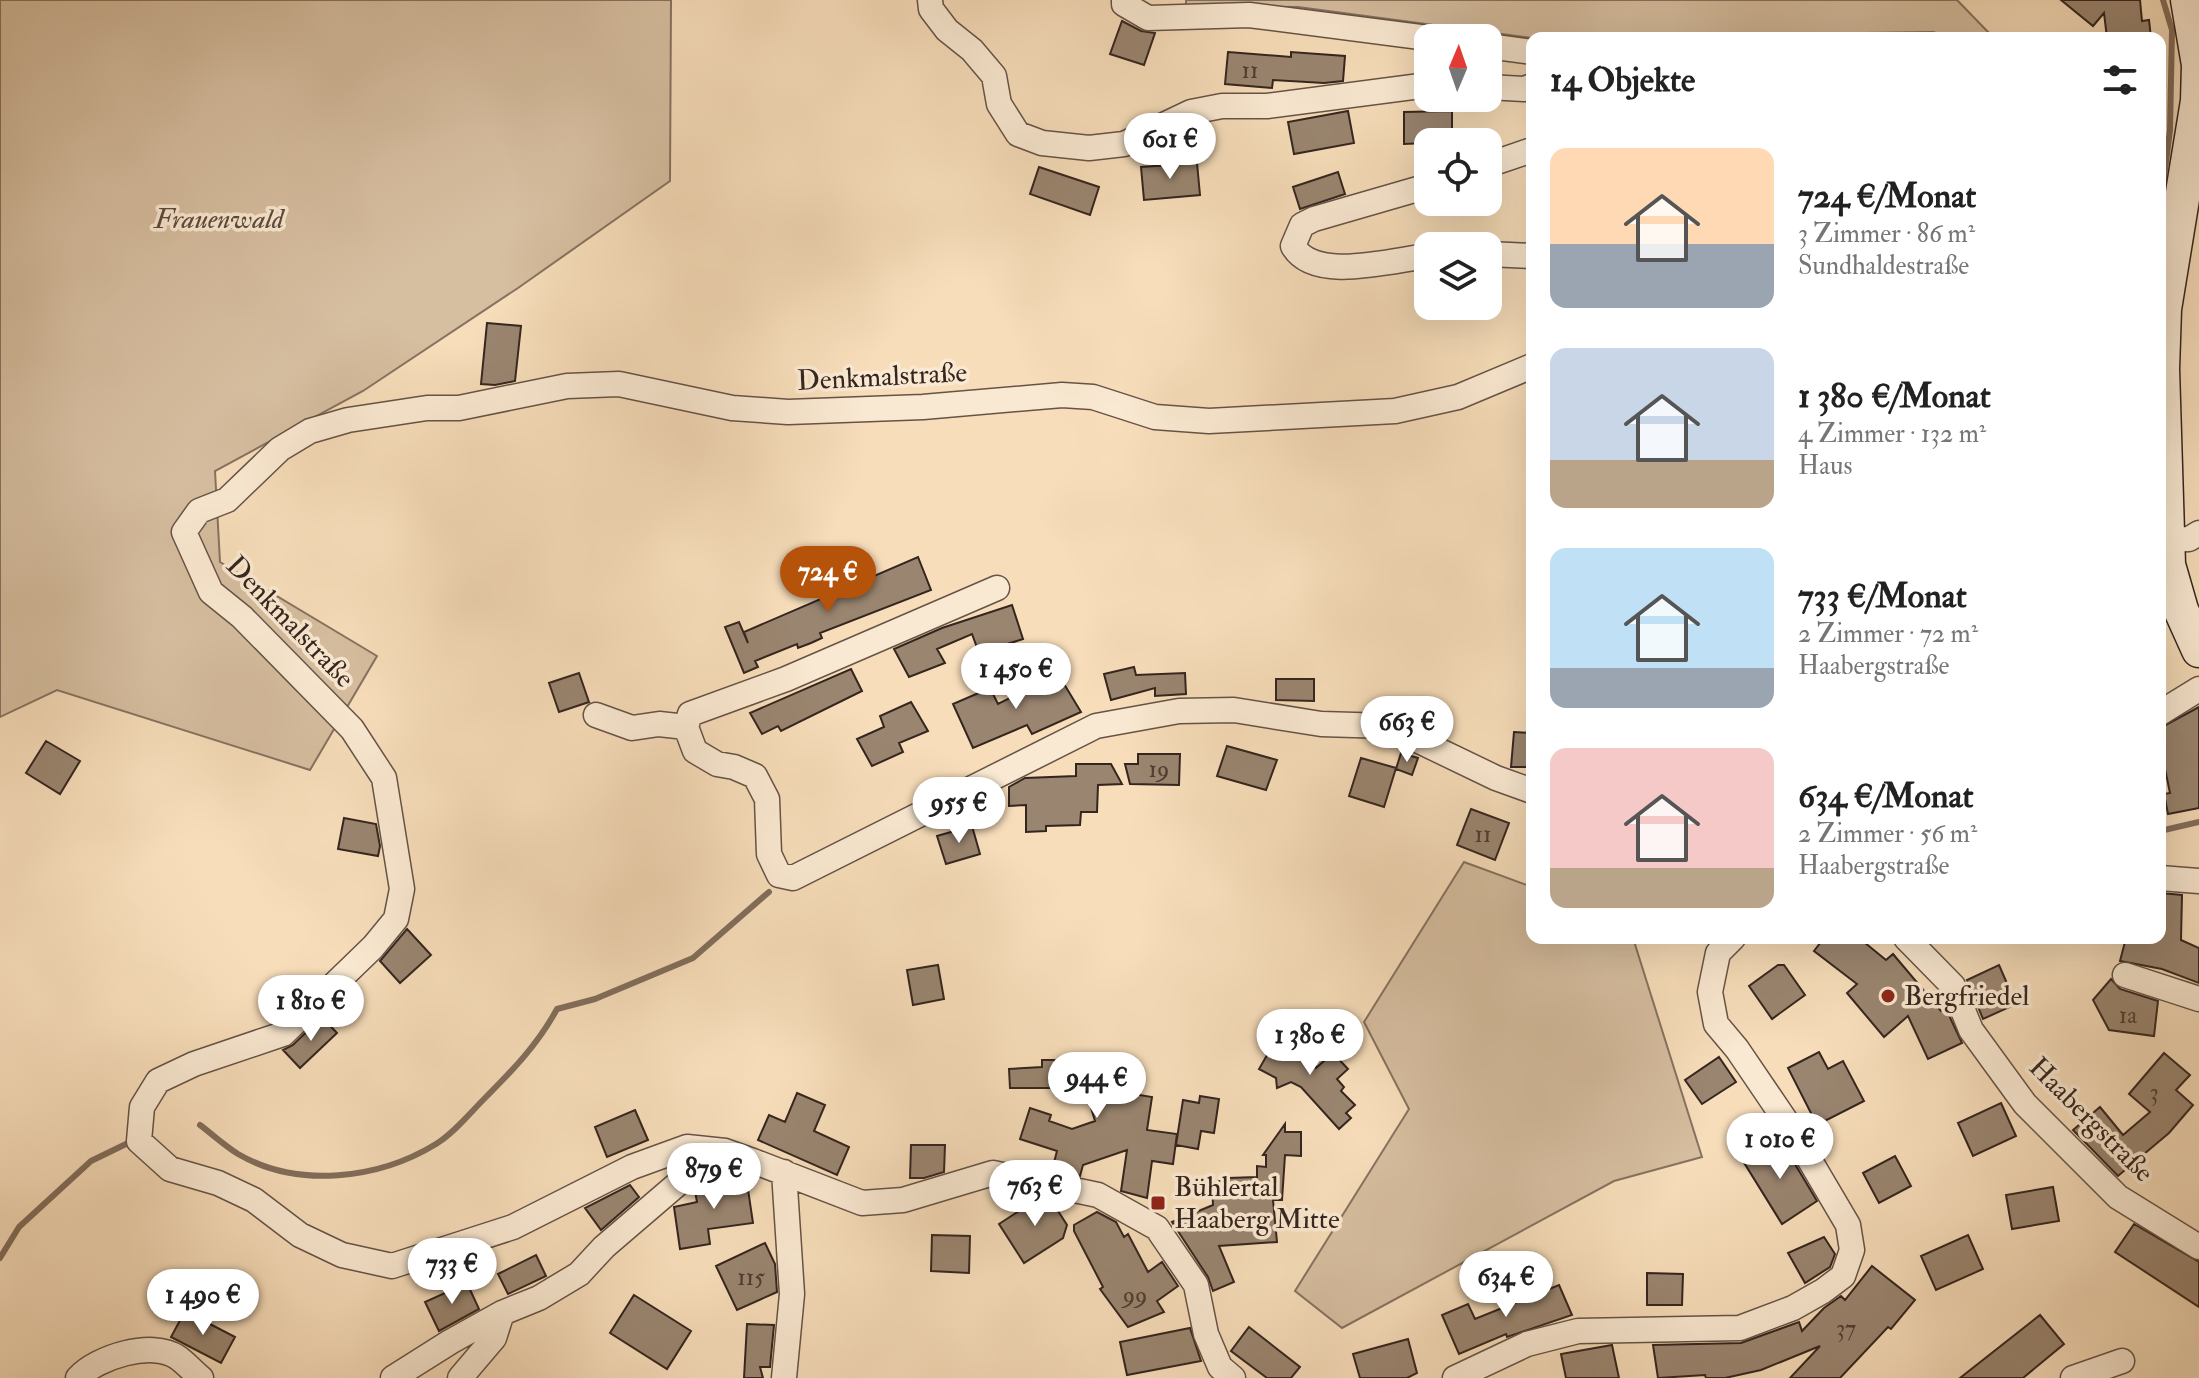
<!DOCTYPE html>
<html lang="de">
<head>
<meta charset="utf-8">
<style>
	body { margin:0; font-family:"IM FELL Double Pica",serif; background:#f2f2f2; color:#222; height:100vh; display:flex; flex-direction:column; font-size:30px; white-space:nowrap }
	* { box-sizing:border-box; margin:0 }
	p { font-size:26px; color:#767676 }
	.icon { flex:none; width:44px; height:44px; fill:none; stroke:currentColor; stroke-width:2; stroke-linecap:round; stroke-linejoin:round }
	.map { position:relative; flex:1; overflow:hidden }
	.sheet { position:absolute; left:1526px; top:32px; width:640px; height:912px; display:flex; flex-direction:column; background:#fff; border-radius:16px; box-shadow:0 8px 32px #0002 }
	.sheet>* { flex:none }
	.needle { width:52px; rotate:2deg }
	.tools { position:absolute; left:1414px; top:24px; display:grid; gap:16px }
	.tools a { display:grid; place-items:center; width:88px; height:88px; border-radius:16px; background:#fff; box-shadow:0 8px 32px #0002; font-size:40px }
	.price { position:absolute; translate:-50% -68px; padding:0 18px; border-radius:28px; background:#fff; color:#222; font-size:26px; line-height:52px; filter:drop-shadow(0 2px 4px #0008) }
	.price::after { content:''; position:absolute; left:50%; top:48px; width:24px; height:18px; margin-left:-12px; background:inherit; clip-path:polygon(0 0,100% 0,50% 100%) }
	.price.selected { background:#b45309; color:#fff }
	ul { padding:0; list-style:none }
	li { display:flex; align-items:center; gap:24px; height:200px; padding:0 24px }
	li span { display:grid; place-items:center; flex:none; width:224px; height:160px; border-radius:16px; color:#555 }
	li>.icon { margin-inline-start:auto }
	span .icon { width:96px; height:96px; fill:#fffc; stroke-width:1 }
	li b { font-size:34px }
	h2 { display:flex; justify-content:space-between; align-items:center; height:96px; padding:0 24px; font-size:34px }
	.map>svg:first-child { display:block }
</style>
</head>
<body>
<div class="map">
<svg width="2199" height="1378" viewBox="0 0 2199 1378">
	<rect width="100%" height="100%" fill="#f7ddba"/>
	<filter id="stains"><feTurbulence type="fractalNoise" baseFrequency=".0025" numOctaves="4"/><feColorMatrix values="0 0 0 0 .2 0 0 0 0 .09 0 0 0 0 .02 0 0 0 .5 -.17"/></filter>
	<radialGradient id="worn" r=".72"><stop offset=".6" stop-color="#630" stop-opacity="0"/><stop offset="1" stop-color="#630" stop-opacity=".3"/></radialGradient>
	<path fill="#d6bea0" stroke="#867260" stroke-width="2" d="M0,0h671l-1,181 -152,107 -155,103 -148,80 5,91 157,94 -67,114 -253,-80 -57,27z
		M1186,0h771l36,37 -41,1 -19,-6 -401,6 -234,-31 -112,-1z
		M1464,862l68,25v51h101l69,219 -88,24 -272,147 -47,-37 114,-182 -45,-87z"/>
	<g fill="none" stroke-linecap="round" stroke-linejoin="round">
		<path stroke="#826e5c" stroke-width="6" d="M2160,209l10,-79 2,-100 -9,-30
			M2160,831l39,-9
			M200,1125c12,9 25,21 38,29 60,35 141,25 198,-10 18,-11 34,-31 49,-46 28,-28 53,-54 72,-89l38,-10 98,-41 76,-66
			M0,1258l19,-31 72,-66 35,-17"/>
	</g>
	<path fill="#9a8570" stroke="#35251f" stroke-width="2" d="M2061,0h79l2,21 7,-1 2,18h-44l-3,-25 -11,13z
		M1122,21l19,10 14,2 -11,32 -34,-11z
		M1228,52l63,5v-5l54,4 -2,25 -19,2 -51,-3 -1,8 -47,-4z
		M1348,111l6,32 -60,11 -6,-32z
		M1452,111v31l-48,2v-32z
		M1197,163l3,32 -56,5 -3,-33z
		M1039,167l60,20 -9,28 -60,-21z
		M1338,172l7,22 -45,15 -7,-22z
		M487,323l34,3 -6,55 -20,4 -14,-1z
		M918,557l13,33 -111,43 2,5 -11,5 -13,5 -1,-4 -42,17 3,6 -14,6 -19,-46 14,-5 9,21 -4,-11z
		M1012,605l11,34 -44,14 -7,-19 -35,15 8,14 -36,14 -15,-28 48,-21z
		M1134,667l2,8 49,-2 1,21 -31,2v-8l-44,12 -7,-26z
		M851,669l11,22 -81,40 -3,-5 -16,8 -12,-21z
		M579,673l10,29 -30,10 -10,-29z
		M1058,674l23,38 -49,22 -5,-9 -54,23 -20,-44 37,-16 8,16z
		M1276,679h38v22l-38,-1z
		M911,702l17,29 -29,12 4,9 -31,14 -15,-27 27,-12 -4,-11z
		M2199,707v101l-31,6 -4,-20 6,-1 -10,-48v-17z
		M1514,732l18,1v34h-21z
		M46,741l34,20 -20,33 -34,-21z
		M1227,746l50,14 -11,30 -49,-14z
		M1401,753l17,5 -6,17 -16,-6z
		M1138,754h42l-1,31 -49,-1 -5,-20h13z
		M1361,758l35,10 -12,39 -35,-11z
		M1076,764h35l11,20 -24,1 -1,27h-16l-1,13 -34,1v5l-20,1v-27l-17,1v-19l16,-9 51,-2z
		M1471,809l38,14 -14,37 -38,-15z
		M344,818l32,6 4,22 -2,10 -40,-7z
		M972,826l8,28 -34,10 -9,-28z
		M2160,893l22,2 -1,45 18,8v35l-37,-14 -42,-8 6,-23h34z
		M407,929l24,26 -31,28 -20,-22z
		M1824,938h35l27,22 7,-6 48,57 5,-2 16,34 -34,16 -20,-43 -24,21 -37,-44 10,-9 -43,-33z
		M938,965l6,34 -31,6 -6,-35z
		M1778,965h6l21,30 -33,24 -23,-33z
		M1999,965l17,39 -33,15 -16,-39z
		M2111,979l9,10 38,12 -4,35 -45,-6 -16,-30z
		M322,1017l15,16 -37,35 -17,-18 10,-5z
		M1284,1034l27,16 5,18 17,-15 15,16 -11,10 7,8 -3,4 14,14 -9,8 5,5 -12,11 -38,-42 -10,-5 -14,6 -1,-10 -17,-9 15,-26 4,2z
		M1819,1052l9,17 15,-8 21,40 -47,24 -29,-57z
		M2164,1053l26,22 -14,15 17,15 -24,28 -51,43 -45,-46 27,-23 23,28 27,-23 -21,-18z
		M1084,1056l44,1 -1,36 25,4 -5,33 30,4 -4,30 -21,-3 -5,37 -26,-7 6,-41 -44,15 -3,11 -28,-6 5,-19 -37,-12 10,-31 21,7 -2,6 23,8 23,-8 -10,-33h-75l-1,-19 33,-2v-7h42z
		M1719,1057l17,25 -34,22 -17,-24z
		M797,1093l28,12 -11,26 35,16 -12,28 -79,-35 11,-25 16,7z
		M1200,1096l19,3 -5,34 -13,-2 -3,18 -22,-4 7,-45 16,3z
		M2001,1103l15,33 -43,20 -15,-33z
		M635,1110l13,30 -41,17 -12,-30z
		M1285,1124v8h16v24l-16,-1 -3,45h-9l4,42 -58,4 15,36 -21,9 -5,-14 -36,-55 41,-17 -1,-21 16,-6 29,-1v-11l9,1v-12h-3z
		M1780,1139l37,62 -35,23 -39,-63z
		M911,1145h34l-1,27 -20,6h-14z
		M1895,1156l16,30 -32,17 -16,-30z
		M746,1176l7,47 -45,6 2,15 -30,5 -6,-42 23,-5 -2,-11 22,-11z
		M630,1185l9,12 -38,33 -16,-22z
		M2053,1187l6,34 -47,8 -6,-34z
		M1039,1198l12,2 16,25 -4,13 -39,25 -25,-39z
		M1097,1212l19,10 8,15 4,-3 20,38 14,-10 16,24 -21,15 7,11 -36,15 -28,-38 3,-2 -29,-56v-6z
		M2134,1224l65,38v45l-84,-55z
		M932,1235l38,1 -1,37 -38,-2z
		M1968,1235l15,34 -47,21 -15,-34z
		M1824,1237l11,17 -5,13 -25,16 -17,-30z
		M765,1243l10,21 2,28 -40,18 -21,-44z
		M536,1255l10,21 -38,18 -10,-20z
		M1872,1266l43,34 -24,29 -3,-2 -48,51h-50l30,-32 -59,24 -36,8h-19l-1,-3 -47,3 -5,-33 88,-2 58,-21 3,9 22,-23 17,-12 4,4z
		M1647,1273l36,1 -1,31h-35z
		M467,1283l12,26 -40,22 -14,-29z
		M1559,1285l13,30 -65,22 -1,-3 -47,20 -17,-39 26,-11 7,15z
		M634,1295l57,36 -24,38 -57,-36z
		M185,1311l50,26 -14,26 -50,-26z
		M2040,1315l24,29 -41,34h-63z
		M747,1324l27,1 -4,42h-10l3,11h-19z
		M1249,1327l51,40 -9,11h-24l-36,-27z
		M1190,1328l11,33 -74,14 -7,-33z
		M1408,1339l9,34 -10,5h-47l-7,-24z
		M1612,1345l7,33h-53l-5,-24z"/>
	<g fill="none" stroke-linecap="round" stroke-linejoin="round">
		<g stroke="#665346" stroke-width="27">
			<path id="minor" d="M930,0l1,9 16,21 25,20 22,26 5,28 19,30 24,9 47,5 35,-4 67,-32 31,-6h45l161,-21
				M1124,0v4l24,14 101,-3 179,23
				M1488,46l44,6
				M1488,87l36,2 8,-3
				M1488,165l44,-15
				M1428,186l-114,33 -12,6 -9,21c21,37 99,14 135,10
				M1488,254l44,2
				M2166,540l23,-1 10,-6
				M997,588l-211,91 -96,35 -4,13 9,24 22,13 17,3 21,9 12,23 2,55 10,21 14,3 303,-152 83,-15 55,-1 87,14 67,2 108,52 36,13
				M2160,713l39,-24
				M596,715l36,13 27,-4 27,3
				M2160,878l39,3
				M1906,938l47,48 18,44 54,74 93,93 81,50
				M2125,975l74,24
				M753,1161l-28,-10 -38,-4 -55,20 -119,60 -121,39 -50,-11 -42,-20 -46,-35 -36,-17 -48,-14 -31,-28 3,-34 16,-26 36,-17 89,-30 90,-87 23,-28 6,-30 -18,-111 -32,-49 -110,-112 -31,-25 -27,-60 15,-21 28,-11 53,-51 30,-18 38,-11 79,-12h32l108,-22 52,-2 113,24 56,4 135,-5 139,-12 31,2 62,20 54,4 186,-10 63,-14 74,-31
				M78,1378c19,-21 74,-38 99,-21 9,6 16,15 24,21
				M393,1378l57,-36 52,-29 37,-15 40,-24 25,-27 77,-66 36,-18 36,-2 109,42 41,-3 90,-27 105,22 59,33 39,57 10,49 14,33 13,11
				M460,1378l34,-40 8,-25
				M784,1378l8,-84 -8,-122
				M1455,1378l72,-34 51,-13 162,-3 53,-20 30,-17 20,-15 9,-26 -4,-25 -56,-95 -55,-81 -21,-25 -6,-32 8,-39 15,-15
				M2073,1378l49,-17"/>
		</g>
		<g stroke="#35251f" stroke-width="37">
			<path id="secondary" d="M2188,0l11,65 -1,36 -34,208 -2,60 6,196 13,45 18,40"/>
		</g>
		<use href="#minor" stroke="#fae9d2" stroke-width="24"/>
		<use href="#secondary" stroke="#fae9d2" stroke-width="34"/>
	</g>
	<g fill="#8f2418" stroke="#fae9d2" stroke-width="3">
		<circle cx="1888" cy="996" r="8"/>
		<rect x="1150" y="1195" width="16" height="16" rx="4"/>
	</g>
	<g text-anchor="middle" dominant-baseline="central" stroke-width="7" stroke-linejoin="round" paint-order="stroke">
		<g font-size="24" fill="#4e3d33">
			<text x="1250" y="70">11</text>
			<text x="1159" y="769">19</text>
			<text x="1483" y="834">11</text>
			<text x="2128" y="1015">1a</text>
			<text x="2154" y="1092">3</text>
			<text x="751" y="1277">115</text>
			<text x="1135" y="1295">99</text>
			<text x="1846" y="1328">37</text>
		</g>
		<g font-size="28" font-style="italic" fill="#5d4b3f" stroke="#fae9d2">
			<text x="219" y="219">Frauenwald</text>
		</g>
		<g font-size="28" fill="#35251f" stroke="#fae9d2">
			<text transform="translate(882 377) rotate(-3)">Denkmalstraße</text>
			<text transform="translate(290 622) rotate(46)">Denkmalstraße</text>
			<text transform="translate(2091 1120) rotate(45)">Haabergstraße</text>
		</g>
		<g font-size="28" fill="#35251f" stroke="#fae9d2" text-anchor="start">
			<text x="1904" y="996">Bergfriedel</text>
			<text x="1174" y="1187">Bühlertal<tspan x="1174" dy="32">Haaberg Mitte</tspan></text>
		</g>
	</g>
	<rect width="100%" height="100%" filter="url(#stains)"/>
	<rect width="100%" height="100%" fill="url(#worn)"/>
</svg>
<div class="tools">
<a><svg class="needle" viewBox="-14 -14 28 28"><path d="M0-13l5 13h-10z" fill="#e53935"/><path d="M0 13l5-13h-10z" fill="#767676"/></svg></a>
<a><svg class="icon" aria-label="locate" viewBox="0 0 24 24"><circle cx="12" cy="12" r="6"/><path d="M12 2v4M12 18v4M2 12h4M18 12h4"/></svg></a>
<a><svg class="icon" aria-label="layers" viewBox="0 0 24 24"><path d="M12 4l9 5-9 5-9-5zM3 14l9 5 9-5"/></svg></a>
</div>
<b class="price" style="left:1170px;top:181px">601 €</b>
<b class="price selected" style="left:828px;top:614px">724 €</b>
<b class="price" style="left:1016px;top:711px">1 450 €</b>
<b class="price" style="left:1407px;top:764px">663 €</b>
<b class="price" style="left:959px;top:845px">955 €</b>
<b class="price" style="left:311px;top:1043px">1 810 €</b>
<b class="price" style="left:1310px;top:1077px">1 380 €</b>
<b class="price" style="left:1097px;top:1120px">944 €</b>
<b class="price" style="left:1780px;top:1181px">1 010 €</b>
<b class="price" style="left:714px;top:1211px">879 €</b>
<b class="price" style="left:1035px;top:1228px">763 €</b>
<b class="price" style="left:452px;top:1306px">733 €</b>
<b class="price" style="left:1506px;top:1319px">634 €</b>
<b class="price" style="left:203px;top:1337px">1 490 €</b>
<section class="sheet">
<h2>14 Objekte<svg class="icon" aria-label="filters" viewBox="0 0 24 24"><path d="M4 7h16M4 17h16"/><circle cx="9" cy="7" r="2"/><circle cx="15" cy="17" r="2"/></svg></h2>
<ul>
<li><span style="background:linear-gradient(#ffd9b3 60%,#9aa5b1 0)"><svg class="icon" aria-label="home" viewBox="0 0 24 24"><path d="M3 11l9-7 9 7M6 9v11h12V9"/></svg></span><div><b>724 €/Monat</b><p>3 Zimmer · 86 m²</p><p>Sundhaldestraße</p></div></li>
<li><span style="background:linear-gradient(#c9d6e8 70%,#b9a48a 0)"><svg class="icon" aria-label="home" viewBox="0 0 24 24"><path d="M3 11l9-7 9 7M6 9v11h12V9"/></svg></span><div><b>1 380 €/Monat</b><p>4 Zimmer · 132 m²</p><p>Haus</p></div></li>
<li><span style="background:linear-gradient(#bfe0f5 75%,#9aa5b1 0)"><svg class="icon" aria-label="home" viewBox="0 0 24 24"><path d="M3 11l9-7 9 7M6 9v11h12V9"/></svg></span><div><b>733 €/Monat</b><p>2 Zimmer · 72 m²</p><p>Haabergstraße</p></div></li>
<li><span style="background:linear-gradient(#f6c9c9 75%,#b9a48a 0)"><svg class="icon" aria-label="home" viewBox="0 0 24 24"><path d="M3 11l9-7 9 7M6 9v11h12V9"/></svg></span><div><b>634 €/Monat</b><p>2 Zimmer · 56 m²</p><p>Haabergstraße</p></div></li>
</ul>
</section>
</div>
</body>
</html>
